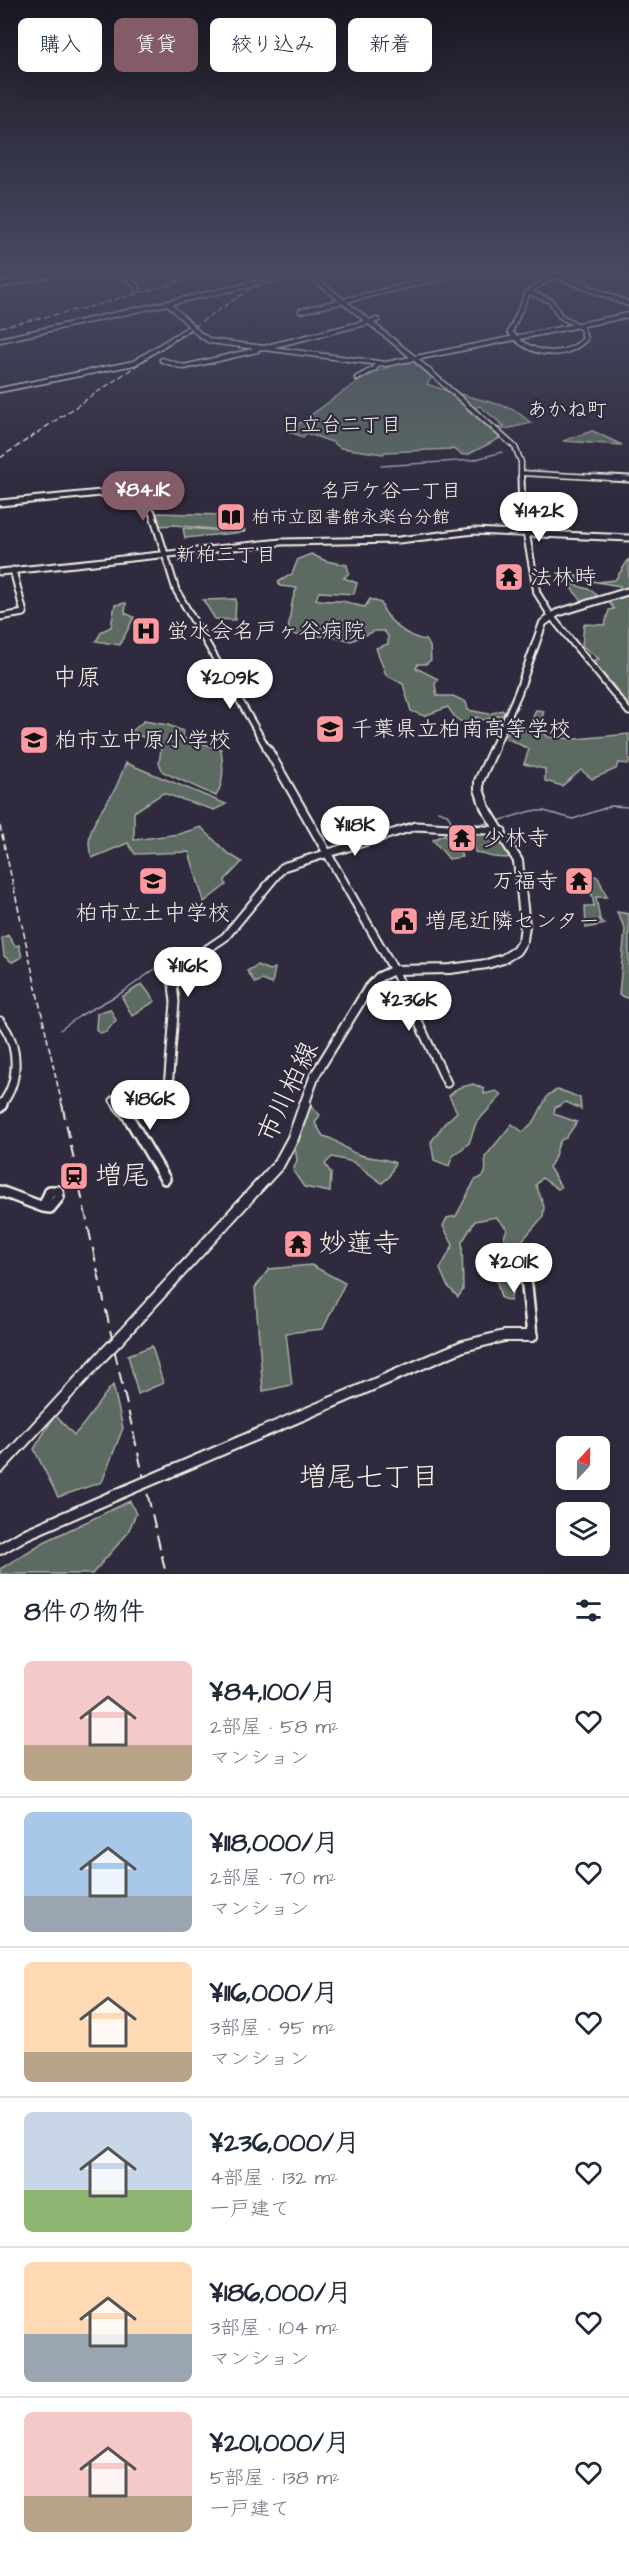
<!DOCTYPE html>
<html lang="ja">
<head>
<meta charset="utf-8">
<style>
	body { margin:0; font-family:"Architects Daughter","Klee One",sans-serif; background:#f6f6f7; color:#1f2937; height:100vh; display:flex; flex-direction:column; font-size:22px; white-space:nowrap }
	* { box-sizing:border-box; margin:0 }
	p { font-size:20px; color:#747a83 }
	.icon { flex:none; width:33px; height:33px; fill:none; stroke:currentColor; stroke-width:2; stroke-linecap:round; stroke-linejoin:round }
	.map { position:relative; height:1574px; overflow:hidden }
	.panel { display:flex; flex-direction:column; background:#fff; flex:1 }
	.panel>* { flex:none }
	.top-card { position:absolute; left:18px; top:18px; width:594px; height:54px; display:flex; gap:12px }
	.needle { width:39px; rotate:22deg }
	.fabs { position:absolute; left:556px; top:1436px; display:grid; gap:12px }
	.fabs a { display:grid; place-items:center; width:54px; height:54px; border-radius:9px; background:#fff; box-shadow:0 6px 24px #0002; font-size:30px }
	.price { position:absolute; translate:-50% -51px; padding:0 14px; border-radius:21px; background:#fff; color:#222; font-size:20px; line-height:39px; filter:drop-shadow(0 2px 3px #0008) }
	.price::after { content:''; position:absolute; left:50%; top:36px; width:18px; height:14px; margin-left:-9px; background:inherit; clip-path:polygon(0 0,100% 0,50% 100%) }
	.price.current { background:#845c67; color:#fff }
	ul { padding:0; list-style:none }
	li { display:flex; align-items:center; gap:18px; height:150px; padding:0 24px }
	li+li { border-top:2px solid #e0e1e3 }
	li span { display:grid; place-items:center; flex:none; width:168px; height:120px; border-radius:9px; color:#555 }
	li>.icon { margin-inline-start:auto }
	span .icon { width:72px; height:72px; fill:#fffc; stroke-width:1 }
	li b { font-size:26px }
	h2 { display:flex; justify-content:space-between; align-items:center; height:72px; padding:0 24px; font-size:26px }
	.chip { padding:0 21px; border-radius:9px; background:#fff; box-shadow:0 6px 24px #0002; font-size:21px; line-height:54px }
	.chip.current { background:#845c67; color:#fff }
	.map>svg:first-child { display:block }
</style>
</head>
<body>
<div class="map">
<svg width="629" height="1574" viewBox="0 0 629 1574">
	<rect width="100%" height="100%" fill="#2f2a3d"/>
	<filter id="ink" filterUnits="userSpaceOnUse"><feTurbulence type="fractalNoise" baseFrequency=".0167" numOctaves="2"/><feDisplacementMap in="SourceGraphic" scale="12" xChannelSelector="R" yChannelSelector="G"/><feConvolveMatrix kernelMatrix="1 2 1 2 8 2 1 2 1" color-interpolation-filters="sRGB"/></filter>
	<g filter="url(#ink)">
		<path fill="#5c6b62" stroke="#a8aea5" stroke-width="1.5" d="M410,360l22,17 -5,7 20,7 53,47 -31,16 -6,1 -10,-6 -68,3 -2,2 -42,-6 -9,-6 -26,-9 -3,4 -15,-6c41,-26 73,-60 122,-71z
			M449,387l11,7 41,11 15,6 15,12 -30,7 -3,-2 6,-2 -24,-20 -6,2z
			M592,431l3,1 27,13 -59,-4z
			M159,513l62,2 1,5 17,-1 6,12h-11l11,1 -60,6 -2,-10 48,3 -57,-6 -15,1 -3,-12z
			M311,554l15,7 21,4 2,8 -5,5 13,5 -3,11 -35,-2 -3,7c9,3 16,1 25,2 9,1 15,5 24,6l5,-8 11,4c5,18 26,34 44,37l5,6 1,14 -5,4h-8l-2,4 22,11 -3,5 2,12h16l13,6 2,8 21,4 13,-4 3,4 -22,6 -7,-3 -4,5c-14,2 -17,-4 -24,-15l-24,9 -13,-5 -8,-27 -17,-9 -10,-27 12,-4v-8l-4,-5h-9l-24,10 -14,-4 -42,-2 -7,-5c3,-14 2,-30 9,-42l-17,-2 -2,-4 14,-8 6,-15z
			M629,559v148l-16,-22 -22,-24 8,-2 -17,-13 2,-22 21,1 4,-15 5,-1 -8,-11 17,-4 -3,-8 -41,-7 -5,2 1,4 16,5 8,8 -16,4 -17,-20 3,-8 28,8 18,-2z
			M236,599l-1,21 -20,-1 -12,-19z
			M126,603l-1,10 9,4 -14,28 -24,-4 6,-10 9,-4 4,-22z
			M536,710l8,1 -5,17 9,9 28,2 53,-5v30l-11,-1 -2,6 -24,10 -11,-9 -19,16 -17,-5v-12l-21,-5 5,-15 -23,-11 3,-8 14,2 9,-12z
			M144,721l24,4 15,6v7l38,11c2,17 4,32 -5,47l-53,-24 -4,-9 2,-14 -4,-6 -26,-11z
			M126,763l100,41 -12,6 -51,-17 -29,19v28l45,-6 22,-7 25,25 16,10 -17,18 1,5 -22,17 -15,-50 -54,2 -7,-11 -36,15c-11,-27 11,-47 23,-69 4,-8 7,-17 11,-26z
			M497,833l16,21 -6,4 -14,-1 -18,-5 -1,-17z
			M445,834l4,10 3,-1 1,4 5,-1 4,11 -13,2 -16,-19z
			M588,874l10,3 9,20h-11l4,23 5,4 -19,4 -1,-22h9l-2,-12 -4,-1z
			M617,912l12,2v85l-10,-4 6,-66z
			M8,935l7,11 4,-1 3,12 -10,5 -8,-6 -2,-18z
			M257,965l12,5 6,-2 -3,16 -10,-4 -7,3 -8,-12z
			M142,984l13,17 -23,15 -10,-19z
			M110,1009l6,11 -10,12 -7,1 -3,-4 1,-16z
			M473,1084l11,5v5l12,-3 6,4 -26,28 -7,20 -17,14 -3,9 -15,-6 -3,-18 13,-18 13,-12 -8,-16 9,-8z
			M557,1090l9,2 14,6 1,11 -15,-7 -11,6 -1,6 23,8 -11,16 -5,2c-6,9 -4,18 -12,27l12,20 -3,2 -16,-11 -6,7 8,22 -1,10 -24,27 -4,19 -5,8 3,19 -3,11 -9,-3 -5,-20 1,-21 10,-28 -11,-12 -21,4 -13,21 1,48 -5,7 -11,-12 -7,-16 13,-24 -10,-19 4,-8 9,-2 19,-36c13,-4 11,-10 10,-23l27,-33 11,8 12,-12 13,-25z
			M311,1107l9,8 -5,8 8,13c13,2 22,14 34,18 12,5 27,3 38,9l-6,14 -7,6 -29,-21 -21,-5 -7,7 6,9 -1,19 -26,-5 -11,-16 4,-11 -2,-12 11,-38z
			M311,1265l34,18 -22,46 -37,4 6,52 -29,6 -8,-103 14,-19z
			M152,1346l11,37 -25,11 -10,-39z
			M113,1385l10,43 -21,54 -44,15 -24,-48 21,-34 19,20c15,-15 24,-34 39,-50z
			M130,1501l6,13 -9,20 -35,40h-92v-5l44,-27z"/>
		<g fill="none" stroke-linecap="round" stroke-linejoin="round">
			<path stroke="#9aa1ac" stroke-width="1.5" d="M381,466l92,-6 29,-8
				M438,811l9,3 7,12
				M498,821l33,-10h13l29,8 38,-13 18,1
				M462,825l28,-2
				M60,1030l21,-15 42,-23 54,-39"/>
			<g stroke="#f4f1e8" stroke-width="7">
				<path id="secondary-far3" d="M123,274l14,12v4
					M309,274l104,83 102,90 6,15v17
					M583,274l3,12
					M528,292l23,9 9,15 22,12 3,11c-22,22 -56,16 -75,-7z
					M528,292l27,-17
					M168,303l31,31 11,7 176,23 243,-49
					M301,311l155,-37
					M0,340l299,-66
					M267,347l110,-27
					M162,360l22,7 73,-17
					M357,378l17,-9 4,-5
					M0,390l134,-27 57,-36
					M521,473l108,6"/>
			</g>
			<g stroke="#f4f1e8" stroke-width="9">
				<path id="secondary-far2" d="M521,478l1,32 15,83 14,23 78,96
					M611,478l18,1
					M0,503l121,-12 31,21 24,78 92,160
					M0,572l281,-30 118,-2 75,-9 155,7
					M0,617l24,-4 -11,-43"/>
			</g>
			<g stroke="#f4f1e8" stroke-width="11">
				<path id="secondary-far1" d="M267,748l127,222 53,113
					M0,1021c20,24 20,61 1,84
					M114,1100l5,5
					M142,1105l22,-10 4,-7 7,-86 -3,-25 4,-7 49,-33 58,-70 133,-41 86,5"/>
			</g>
			<g stroke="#f4f1e8" stroke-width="14">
				<path id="secondary" d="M118,1104l8,9 39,66
					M0,1107l2,-3
					M126,1113l19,-9
					M0,1191l43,16
					M50,1191h8l1,6 -9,11 -7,-1z
					M519,1249l8,37 5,50"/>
			</g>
			<g stroke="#f4f1e8" stroke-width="8">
				<path id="primary-far3" d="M552,274l77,30"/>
			</g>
			<g stroke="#f4f1e8" stroke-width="10">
				<path id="primary-far2" d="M493,750l25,-57 25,-70 14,-10 72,-22"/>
			</g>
			<g stroke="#f4f1e8" stroke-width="12">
				<path id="primary-far1" d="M304,1105l11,-30 53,-86 11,-12 15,-7 56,-1 37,-5 16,-5 13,-8 7,-11 2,-14 -7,-65 -33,-54 -6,-18v-8l15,-33"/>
			</g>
			<g stroke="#f4f1e8" stroke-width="14">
				<path id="primary" d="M116,1342l163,-178 14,-26 12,-34
					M0,1467l104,-113
					M165,1474l298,-128 41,-10h28
					M0,1549l26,-15 99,-43"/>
			</g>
			<g stroke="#f4f1e8" stroke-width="8">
				<path id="highway" d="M0,285l51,-11"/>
			</g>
			<use href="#secondary-far3" stroke="#2f2a3d" stroke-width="4"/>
			<use href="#secondary-far2" stroke="#2f2a3d" stroke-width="5"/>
			<use href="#secondary-far1" stroke="#2f2a3d" stroke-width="7"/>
			<use href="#secondary" stroke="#2f2a3d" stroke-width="9"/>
			<use href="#primary-far3" stroke="#2f2a3d" stroke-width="4.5"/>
			<use href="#primary-far2" stroke="#2f2a3d" stroke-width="6"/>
			<use href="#primary-far1" stroke="#2f2a3d" stroke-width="8"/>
			<use href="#primary" stroke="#2f2a3d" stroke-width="10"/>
			<use href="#highway" stroke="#2f2a3d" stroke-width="5"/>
			<path stroke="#f4f1e8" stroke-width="1.5" stroke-dasharray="6 3" stroke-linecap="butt" d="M0,327l89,-20 119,-33
				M0,458l272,-184
				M0,826l62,279"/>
			<path stroke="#f4f1e8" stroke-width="2" stroke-dasharray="14 7" stroke-linecap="butt" d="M62,1104l55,258 49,212"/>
			<g stroke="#f4f1e8" stroke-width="14" stroke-linecap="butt">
				<path id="primary-bridge" d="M104,1354l12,-12
					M125,1491l40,-17"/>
			</g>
			<use href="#primary-bridge" stroke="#2f2a3d" stroke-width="10"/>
		</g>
	</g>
	<linearGradient id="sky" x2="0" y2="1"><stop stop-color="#1a1722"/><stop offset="0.55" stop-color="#474a62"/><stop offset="1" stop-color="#474a62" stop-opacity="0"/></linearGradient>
	<rect width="629" height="494" fill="url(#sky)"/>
	<defs>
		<g id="library-square" transform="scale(1.5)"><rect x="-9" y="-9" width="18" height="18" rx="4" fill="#ff9aa2" stroke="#2f2a3d"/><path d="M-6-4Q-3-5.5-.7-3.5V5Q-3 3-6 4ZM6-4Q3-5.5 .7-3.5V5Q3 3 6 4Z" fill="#111"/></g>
		<g id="temple-square" transform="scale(1.5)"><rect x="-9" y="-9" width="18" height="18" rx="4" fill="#ff9aa2" stroke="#2f2a3d"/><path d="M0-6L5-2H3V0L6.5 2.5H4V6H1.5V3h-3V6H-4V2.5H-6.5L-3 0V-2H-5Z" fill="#111"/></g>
		<g id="hospital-square" transform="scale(1.5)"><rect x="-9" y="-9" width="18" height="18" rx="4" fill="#ff9aa2" stroke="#2f2a3d"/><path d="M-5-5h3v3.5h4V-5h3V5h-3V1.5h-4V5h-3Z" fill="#111"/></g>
		<g id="school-square" transform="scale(1.5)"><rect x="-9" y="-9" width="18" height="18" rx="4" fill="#ff9aa2" stroke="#2f2a3d"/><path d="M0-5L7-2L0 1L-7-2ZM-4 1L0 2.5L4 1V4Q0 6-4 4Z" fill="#111"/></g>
		<g id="civic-square" transform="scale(1.5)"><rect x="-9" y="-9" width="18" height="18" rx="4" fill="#ff9aa2" stroke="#2f2a3d"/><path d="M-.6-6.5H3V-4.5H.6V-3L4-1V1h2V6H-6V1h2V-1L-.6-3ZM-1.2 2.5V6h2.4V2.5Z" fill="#111"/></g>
		<g id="station-square" transform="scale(1.5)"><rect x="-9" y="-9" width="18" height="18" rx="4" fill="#ff9aa2" stroke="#2f2a3d"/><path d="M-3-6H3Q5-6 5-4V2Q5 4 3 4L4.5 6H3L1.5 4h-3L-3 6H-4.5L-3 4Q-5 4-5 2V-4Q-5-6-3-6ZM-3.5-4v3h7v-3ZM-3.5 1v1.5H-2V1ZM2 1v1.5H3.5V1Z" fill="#111"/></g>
	</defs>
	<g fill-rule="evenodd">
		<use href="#library-square" x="231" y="517"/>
		<use href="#temple-square" x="509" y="577"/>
		<use href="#hospital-square" x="146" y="631"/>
		<use href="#school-square" x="330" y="729"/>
		<use href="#school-square" x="34" y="740"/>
		<use href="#temple-square" x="462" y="838"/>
		<use href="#school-square" x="153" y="881"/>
		<use href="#temple-square" x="579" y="881"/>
		<use href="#civic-square" x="404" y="921"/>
		<use href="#station-square" x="74" y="1176"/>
		<use href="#temple-square" x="298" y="1244"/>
	</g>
	<g text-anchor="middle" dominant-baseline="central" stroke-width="4.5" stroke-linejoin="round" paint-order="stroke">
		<g font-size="18" fill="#f4f1e8" stroke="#2f2a3d" text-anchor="start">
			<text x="252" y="517">柏市立図書館永楽台分館</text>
		</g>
		<g font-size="20" fill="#f4f1e8" stroke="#2f2a3d">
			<text x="567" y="410">あかね町</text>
			<text x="341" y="425">日立台二丁目</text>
			<text x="391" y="491">名戸ケ谷一丁目</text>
			<text x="226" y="555">新柏三丁目</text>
		</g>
		<g font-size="22" fill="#f4f1e8" stroke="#2f2a3d" text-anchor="start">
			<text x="530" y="577">法林時</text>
			<text x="167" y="631">蛍水会名戸ヶ谷病院</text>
			<text x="351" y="729">千葉県立柏南高等学校</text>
			<text x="55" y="740">柏市立中原小学校</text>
			<text x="483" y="838">少林寺</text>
			<text x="558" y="881" text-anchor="end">万福寺</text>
			<text x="153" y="913" text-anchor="middle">柏市立土中学校</text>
			<text x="425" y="921">増尾近隣センター</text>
		</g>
		<g font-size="24" fill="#f4f1e8" stroke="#2f2a3d">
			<text x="77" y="678">中原</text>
		</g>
		<g font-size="27" fill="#f4f1e8" stroke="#2f2a3d">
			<text transform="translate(288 1092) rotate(-65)">市川柏線</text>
		</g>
		<g font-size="27" fill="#f4f1e8" stroke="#2f2a3d" text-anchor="start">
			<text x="95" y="1176">増尾</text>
			<text x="319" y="1244">妙蓮寺</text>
		</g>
		<g font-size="28" fill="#f4f1e8" stroke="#2f2a3d">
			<text x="369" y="1477">増尾七丁目</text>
		</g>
	</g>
</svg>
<div class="fabs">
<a><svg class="needle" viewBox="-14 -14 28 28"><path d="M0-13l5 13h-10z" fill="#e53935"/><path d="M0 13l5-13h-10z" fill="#747a83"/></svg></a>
<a><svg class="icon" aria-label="layers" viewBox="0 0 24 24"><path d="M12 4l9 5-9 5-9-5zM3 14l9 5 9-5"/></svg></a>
</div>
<b class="price current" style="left:143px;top:522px">¥84.1K</b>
<b class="price" style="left:539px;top:543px">¥142K</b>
<b class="price" style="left:230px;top:710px">¥209K</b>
<b class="price" style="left:355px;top:857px">¥118K</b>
<b class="price" style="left:188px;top:998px">¥116K</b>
<b class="price" style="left:409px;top:1032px">¥236K</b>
<b class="price" style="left:150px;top:1131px">¥186K</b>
<b class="price" style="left:514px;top:1294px">¥201K</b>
<div class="top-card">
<a class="chip">購入</a>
<a class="chip current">賃貸</a>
<a class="chip">絞り込み</a>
<a class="chip">新着</a>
</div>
</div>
<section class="panel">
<h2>8件の物件<svg class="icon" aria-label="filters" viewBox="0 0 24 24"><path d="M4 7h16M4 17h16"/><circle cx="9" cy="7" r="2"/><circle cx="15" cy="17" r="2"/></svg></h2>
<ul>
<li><span style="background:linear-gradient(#f6c9c9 70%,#b9a48a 0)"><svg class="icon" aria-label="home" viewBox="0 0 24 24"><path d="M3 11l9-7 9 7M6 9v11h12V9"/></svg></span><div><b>¥84,100/月</b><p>2部屋 · 58 m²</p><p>マンション</p></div><svg class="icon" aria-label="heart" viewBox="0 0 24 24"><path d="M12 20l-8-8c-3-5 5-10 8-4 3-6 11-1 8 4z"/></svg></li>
<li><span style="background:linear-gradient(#a9c7e8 70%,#9aa5b1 0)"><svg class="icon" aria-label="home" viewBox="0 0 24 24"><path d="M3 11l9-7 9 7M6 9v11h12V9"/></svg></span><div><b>¥118,000/月</b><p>2部屋 · 70 m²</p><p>マンション</p></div><svg class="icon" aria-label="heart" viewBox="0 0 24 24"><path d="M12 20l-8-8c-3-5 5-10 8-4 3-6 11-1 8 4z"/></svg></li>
<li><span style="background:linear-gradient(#ffd9b3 75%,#b9a48a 0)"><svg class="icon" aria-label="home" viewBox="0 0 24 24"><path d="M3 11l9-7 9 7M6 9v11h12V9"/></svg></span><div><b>¥116,000/月</b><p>3部屋 · 95 m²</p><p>マンション</p></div><svg class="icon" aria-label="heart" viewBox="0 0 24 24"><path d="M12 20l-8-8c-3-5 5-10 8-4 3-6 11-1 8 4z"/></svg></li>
<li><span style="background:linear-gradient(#c9d6e8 65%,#8fb573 0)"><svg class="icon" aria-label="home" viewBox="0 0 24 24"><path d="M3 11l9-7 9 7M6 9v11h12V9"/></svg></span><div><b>¥236,000/月</b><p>4部屋 · 132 m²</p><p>一戸建て</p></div><svg class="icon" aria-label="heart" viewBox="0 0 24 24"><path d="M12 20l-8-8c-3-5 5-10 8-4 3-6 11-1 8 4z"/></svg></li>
<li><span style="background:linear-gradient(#ffd9b3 60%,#9aa5b1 0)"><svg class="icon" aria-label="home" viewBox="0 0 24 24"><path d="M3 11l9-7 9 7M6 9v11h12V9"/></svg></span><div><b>¥186,000/月</b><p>3部屋 · 104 m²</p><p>マンション</p></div><svg class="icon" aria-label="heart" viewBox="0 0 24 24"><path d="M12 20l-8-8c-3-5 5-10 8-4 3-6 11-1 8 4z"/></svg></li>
<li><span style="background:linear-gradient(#f6c9c9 70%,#b9a48a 0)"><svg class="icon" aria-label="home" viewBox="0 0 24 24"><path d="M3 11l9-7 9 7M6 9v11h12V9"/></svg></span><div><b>¥201,000/月</b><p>5部屋 · 138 m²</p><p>一戸建て</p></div><svg class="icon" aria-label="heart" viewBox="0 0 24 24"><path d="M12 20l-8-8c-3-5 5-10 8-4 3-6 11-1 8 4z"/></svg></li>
</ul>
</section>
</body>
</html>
